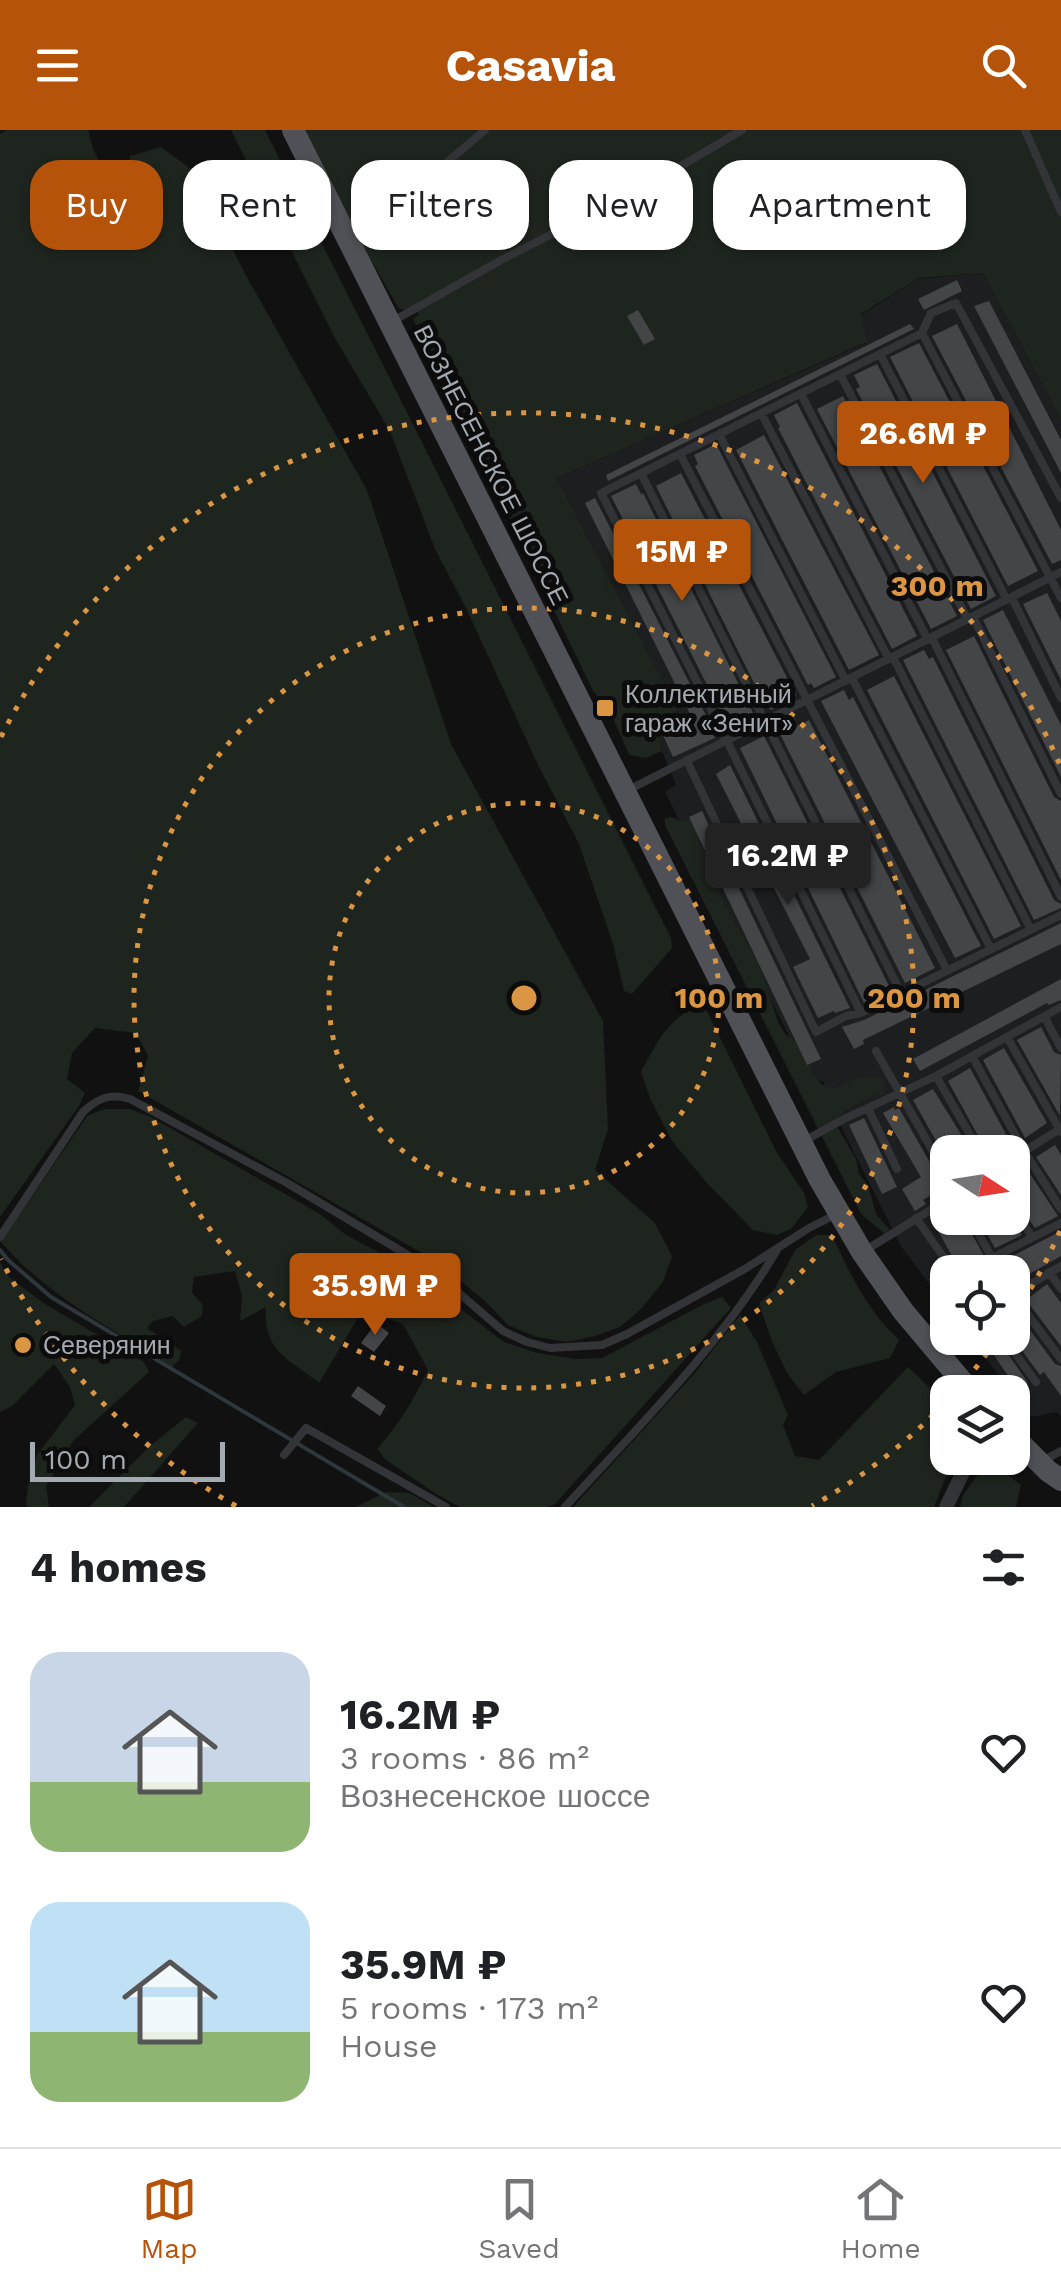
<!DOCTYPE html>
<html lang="en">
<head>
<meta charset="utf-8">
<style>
	body { margin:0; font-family:"Work Sans",sans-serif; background:#f6f6f6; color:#202124; height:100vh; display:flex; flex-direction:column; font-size:38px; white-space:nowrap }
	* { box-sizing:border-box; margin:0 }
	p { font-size:32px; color:#757577 }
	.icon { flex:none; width:55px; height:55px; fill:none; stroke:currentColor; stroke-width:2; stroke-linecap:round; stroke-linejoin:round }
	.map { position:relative; height:1377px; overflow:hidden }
	.details { display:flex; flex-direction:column; background:#fff; flex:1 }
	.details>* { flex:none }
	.guide { position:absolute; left:30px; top:30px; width:1002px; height:90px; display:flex; gap:20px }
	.needle { width:65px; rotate:102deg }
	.fabs { position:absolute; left:930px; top:1005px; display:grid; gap:20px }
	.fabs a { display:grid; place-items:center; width:100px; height:100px; border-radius:20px; background:#fff; box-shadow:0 2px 8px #0004; font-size:50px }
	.scale { position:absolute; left:30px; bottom:25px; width:195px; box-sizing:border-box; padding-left:10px; border:5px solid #a4aab1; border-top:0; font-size:28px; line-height:35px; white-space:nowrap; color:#a4aab1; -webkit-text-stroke:8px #0c0c0d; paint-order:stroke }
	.price { position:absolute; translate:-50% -85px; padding:0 22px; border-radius:10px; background:#b45309; color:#fff; font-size:32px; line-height:65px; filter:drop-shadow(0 2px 5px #0008) }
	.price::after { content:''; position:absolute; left:50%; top:60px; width:30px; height:22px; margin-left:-15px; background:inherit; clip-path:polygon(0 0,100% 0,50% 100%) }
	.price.current { background:#222; color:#fff }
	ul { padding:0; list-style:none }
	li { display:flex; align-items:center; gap:30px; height:250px; padding:0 30px }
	li span { display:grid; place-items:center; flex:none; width:280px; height:200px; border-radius:30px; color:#555 }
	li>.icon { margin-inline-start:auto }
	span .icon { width:120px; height:120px; fill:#fffc; stroke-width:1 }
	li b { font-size:42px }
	h2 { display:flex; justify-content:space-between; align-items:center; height:120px; padding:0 30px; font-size:42px }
	.chip { padding:0 35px; border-radius:30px; background:#fff; box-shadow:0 2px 8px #0004; font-size:35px; line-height:90px }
	.chip.current { background:#b45309; color:#fff }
	header { display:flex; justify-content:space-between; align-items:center; height:130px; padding:0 30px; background:#b45309; color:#fff; font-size:45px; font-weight:700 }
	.tabs { display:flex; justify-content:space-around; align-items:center; height:140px; border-top:2px solid #e0e0e0; background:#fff; font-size:28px; color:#757577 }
	.tabs a { display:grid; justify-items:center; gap:5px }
	.tabs .current { color:#b45309 }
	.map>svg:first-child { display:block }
</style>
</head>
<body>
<header><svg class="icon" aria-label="menu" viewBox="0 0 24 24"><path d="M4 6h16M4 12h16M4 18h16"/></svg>Casavia<svg class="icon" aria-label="search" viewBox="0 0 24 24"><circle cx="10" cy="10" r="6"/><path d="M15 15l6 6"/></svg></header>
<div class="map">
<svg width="1061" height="1377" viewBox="0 0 1061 1377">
	<rect width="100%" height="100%" fill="#111112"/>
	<path fill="#1d1e1f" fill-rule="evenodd" d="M983,143l78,147v996l-4,-4 -26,5 -61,-79h42v-66h-64l-1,36 -46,-62 -77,-153v-11l-13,-3 -146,-287 11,-7 -14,-34 -7,-28 23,-13 -121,-232 309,-135 -5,-28 57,-36zM948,1022h64v66h-64z"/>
	<path fill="#1e241e" d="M7,0h81l5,19 10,20 22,15 5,-28 31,-9 35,26 17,38 36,70 118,209 84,254 152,277 5,108 -13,41 60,53 17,33 -9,26 -23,28 -20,17 -25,9 -28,6 -31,-5 -28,-12 -23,-24 -49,-40 -298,-170 10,-35 -12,-23 -41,-5 -23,25 -5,26 18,14 -6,13 -79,111v-1083z
		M231,0h34l406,808 1,10 -40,46 -8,-3 -11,-47 -34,-100 -41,-79 -71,-155 -32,-61 -45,-118 -54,-91z
		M302,0h759v290l-78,-147 -64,5 -58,36 6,28 -310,136 121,232 -23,13 7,28 -16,7 -17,-3 -16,-37 3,-10 -4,-6 -10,-1 -9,-10 -180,-372 6,-4 -4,-9 -10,4 -6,-1 -36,-63 -1,-7 4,-5 14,-7 -4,-8 -23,12z
		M670,687l12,4 6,-1 5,5 32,80 32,56 22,63 7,11 10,6 8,10 10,24 8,10 12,3 11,-4 11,-7 24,1 4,5 1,11 -13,2 -28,15 -9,12 21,36 3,15 9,11 8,29 14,16 -5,4 -24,-20 -196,-389v-6z
		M699,873l9,10 68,138 28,42 4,14 -17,22 -14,6 -24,-5 -46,-47 -35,-42 -22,-43 -9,-26c19,-36 24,-47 58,-69z
		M104,979h26l21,8 169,97 26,21 80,42 36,33 42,32 33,11 40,6 25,-1 102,-54 18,-7 9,11 -176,196 -7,3h-88l-24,-13 -50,-34 -9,-11c22,-25 37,-49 51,-79l-25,-46 -35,-12 -9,4 -40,67c-31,-25 -56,-31 -53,-76l-26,14 2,-25 -7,-25 -41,6 -2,16 11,12 -1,11 -18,11 -11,-11 -20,5 -6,7 34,23 -2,9 -7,7c-59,-38 -125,-71 -171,-125l86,-126z
		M816,1105h16c18,39 35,75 67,105l-9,18 -54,14 -32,23 -17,-22 -16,-34 -12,-36 15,-13 21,-40z
		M0,1132l9,15 36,27 99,58 5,10 -76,69 -27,45 3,21h-22l-1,-2 2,-19 9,-31 38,-50 -5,-18 -16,-23 -42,42 -12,6z
		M740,1185l17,27 31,73 -5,10 12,31 24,4 89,-93 21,20 18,26 1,45h5l-19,49h-361l121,-133z
		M186,1287l12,6 -74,84h-35l61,-61z
		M988,1331l33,24 -5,22h-56l3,-12z
		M386,1362l23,1 25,14h-78z"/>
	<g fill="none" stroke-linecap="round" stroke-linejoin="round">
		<path stroke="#2e373b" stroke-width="4" d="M0,1120l8,10 43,37 353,210"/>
	</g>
	<path fill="#434547" d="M957,150l5,11 -38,19 -6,-11z
		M989,171l72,139v33l-87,-167z
		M638,180l17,29 -11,6 -17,-29z
		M910,194l4,5 -306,152 -2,-6z
		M957,194l104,206v30l-9,4 -120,-228z
		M919,213l119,228 -30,15 -118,-229z
		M877,234l119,232 -25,13 -115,-220 4,-2 -6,-12z
		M843,266l114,220 -26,13 -114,-220z
		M797,273l120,233 -25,13 -114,-221 2,-1 -6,-12z
		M764,305l115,220 -30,15 -113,-220z
		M716,314l120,233 -22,11 -3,-5 -3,2 -113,-219 3,-2 -4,-9z
		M681,343l115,222 -25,15 -3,-4 -2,1 -110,-221z
		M636,354l5,10 2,-1 110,220 -25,13 -117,-230z
		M595,368l120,235 -2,1 2,4 -42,19 -11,-24 31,-13 -108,-217z
		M1047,463l14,28v59l-38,-76z
		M1003,480l58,115v52l-78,-157z
		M974,506l80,161 7,4v79l-115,-230z
		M924,520l5,9 4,-2 121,243 7,4v4l-27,12 -131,-260z
		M894,546l127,250 -27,13 -127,-249z
		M844,560l5,10 4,-3 128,249 -26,12 -134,-257z
		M793,585l5,11 11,-6 126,248 -30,15 -127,-253 2,-2 -2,-5z
		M764,606l127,254 -27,13 -124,-255z
		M730,635l120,243 -15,5 -1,-2 -16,7 -25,-51 17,-8 -94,-185z
		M702,681l119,248 -14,6 -118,-248z
		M1061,793v21l-198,96 1,4 -10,5 -12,-22 22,-7z
		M1061,849v21l-12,5 -2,-2 -127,68 -7,-12z
		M1041,897l13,25 7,3 -1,61 -43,-76z
		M1004,918l43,75 -22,15 -42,-78z
		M970,938l44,81 -6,3h-21l-39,-71z
		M933,959l39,63h-24v10l-35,-62z
		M894,977l1,3 4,-2 42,74 7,3 -25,15 3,4 -11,7 -13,-22 19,-12 -38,-64z
		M864,988l33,69 -15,7 -33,-69z
		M1055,1015l6,10v40l-25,-38z
		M1022,1032l36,54 -23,12 -23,-32v-30z
		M948,1080v8h15l26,47h6l66,-34v25l-49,28v-12h-51l-29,-52z
		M978,1088h32l12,17 -27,13z
		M939,1140l9,10v20l-19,-21z
		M1047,1154l14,19v43l-35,-46z
		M1016,1181l39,53 6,2v30l-17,-24 -4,3 -28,-38v-23z
		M376,1193l13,10 -15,19 -13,-9z
		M982,1208h15l31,45 -10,7z
		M358,1256l28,20 -6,10 -29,-20z"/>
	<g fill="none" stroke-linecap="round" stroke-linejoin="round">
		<path stroke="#333437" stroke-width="8" d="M1025,0l36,82
			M351,108l28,-18 106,-90
			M393,191l110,-62 156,-80 83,-49
			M922,203l139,265
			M880,224l127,246
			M840,244l128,246
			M801,264l127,246
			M761,283l128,246
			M719,304l127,247
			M680,324l267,516
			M641,343l260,520
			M1012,468l49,100
			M973,487l88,177
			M932,508l129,259
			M893,527l138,273
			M852,548l139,271
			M687,631l129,271 30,-16 15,-3 200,-98
			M628,660l433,-218
			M861,883l-134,-272 -126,-248 321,-160 9,-20 25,-10 105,195
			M1044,886l17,32
			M1007,907l54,95
			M876,921l72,127
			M972,926l52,95 37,58
			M936,946l44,76
			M868,978l29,61
			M804,1011l40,-22 92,-43 125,-69
			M1012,1029l48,-30
			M1012,1076l20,31
			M916,1088l38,54
			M970,1088l22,40 69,-35
			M0,1107l83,-125c15,-14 27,-19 47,-13l157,84 144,86 72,62 24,11 23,6 52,-3 25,-11 116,-64 66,-42 26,-13
			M866,1120l82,-51
			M1049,1142l12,17
			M1012,1165l49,-29
			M1013,1165l48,64
			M1004,1208l32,44
			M284,1325l22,-27 140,79
			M1044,1330l17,-9
			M565,1377c75,-82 155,-161 212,-257"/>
		<path stroke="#333437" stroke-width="14" d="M946,1377l24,-49"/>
		<path stroke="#4f5156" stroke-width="22" d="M293,0l527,1050 42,72 41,59 68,81
			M1012,1305l36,36 13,9"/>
	</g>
	<g fill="none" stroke="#da9642" stroke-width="5" stroke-dasharray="5 10">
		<circle cx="524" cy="868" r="195"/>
		<circle cx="524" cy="868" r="390"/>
		<path d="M1060 1101A584 584 0 0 1 1014 1186M996 1211A584 584 0 0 1 958 1259M944 1274A584 584 0 0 1 812 1376M236 1376A584 584 0 0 1 1 1129M1 607A584 584 0 0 1 1060 635"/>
	</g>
	<g fill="#da9642" stroke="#0c0c0d" stroke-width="4">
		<rect x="595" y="568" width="20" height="20" rx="5"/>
		<circle cx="23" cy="1215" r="10"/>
	</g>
	<g text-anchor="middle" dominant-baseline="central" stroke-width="10" stroke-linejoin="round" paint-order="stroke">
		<g font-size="25" fill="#a4aab1" stroke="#0c0c0d">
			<text transform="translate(491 335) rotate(63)">ВОЗНЕСЕНСКОЕ ШОССЕ</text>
		</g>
		<g font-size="25" fill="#a4aab1" stroke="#0c0c0d" text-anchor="start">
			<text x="625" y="564">Коллективный<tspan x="625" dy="29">гараж «Зенит»</tspan></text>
			<text x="43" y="1215">Северянин</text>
		</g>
	</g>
	<circle cx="524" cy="868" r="15" fill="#da9642" stroke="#0c0c0d" stroke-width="5"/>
	<g font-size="30" text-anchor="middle" font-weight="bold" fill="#da9642" stroke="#0c0c0d" stroke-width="10" stroke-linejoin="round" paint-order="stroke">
		<text x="937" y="466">300 m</text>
		<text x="719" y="878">100 m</text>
		<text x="914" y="878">200 m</text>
	</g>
</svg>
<div class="fabs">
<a><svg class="needle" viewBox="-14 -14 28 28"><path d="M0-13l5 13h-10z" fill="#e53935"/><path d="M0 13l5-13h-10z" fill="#757577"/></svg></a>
<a><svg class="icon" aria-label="locate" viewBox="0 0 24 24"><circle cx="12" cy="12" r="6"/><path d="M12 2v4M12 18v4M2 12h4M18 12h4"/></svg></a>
<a><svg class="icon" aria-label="layers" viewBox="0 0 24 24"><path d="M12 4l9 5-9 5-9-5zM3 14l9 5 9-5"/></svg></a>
</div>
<div class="scale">100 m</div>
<b class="price" style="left:923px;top:356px">26.6M ₽</b>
<b class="price" style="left:682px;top:474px">15M ₽</b>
<b class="price current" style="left:788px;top:778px">16.2M ₽</b>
<b class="price" style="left:375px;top:1208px">35.9M ₽</b>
<div class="guide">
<a class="chip current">Buy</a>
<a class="chip">Rent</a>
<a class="chip">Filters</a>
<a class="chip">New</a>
<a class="chip">Apartment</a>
</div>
</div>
<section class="details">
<h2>4 homes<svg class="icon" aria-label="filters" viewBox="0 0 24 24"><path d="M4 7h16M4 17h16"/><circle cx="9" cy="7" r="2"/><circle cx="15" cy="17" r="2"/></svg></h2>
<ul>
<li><span style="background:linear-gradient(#c9d6e8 65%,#8fb573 0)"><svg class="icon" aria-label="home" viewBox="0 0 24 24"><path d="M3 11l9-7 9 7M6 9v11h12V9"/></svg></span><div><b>16.2M ₽</b><p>3 rooms · 86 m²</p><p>Вознесенское шоссе</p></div><svg class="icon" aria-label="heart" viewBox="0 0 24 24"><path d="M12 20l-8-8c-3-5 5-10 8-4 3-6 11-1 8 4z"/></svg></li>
<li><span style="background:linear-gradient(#bfe0f5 65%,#8fb573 0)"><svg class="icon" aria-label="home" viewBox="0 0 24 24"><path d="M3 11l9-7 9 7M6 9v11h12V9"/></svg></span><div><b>35.9M ₽</b><p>5 rooms · 173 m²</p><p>House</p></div><svg class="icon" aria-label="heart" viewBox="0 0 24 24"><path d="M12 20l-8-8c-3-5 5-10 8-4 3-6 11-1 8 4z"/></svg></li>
</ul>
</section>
<nav class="tabs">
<a class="current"><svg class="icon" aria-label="map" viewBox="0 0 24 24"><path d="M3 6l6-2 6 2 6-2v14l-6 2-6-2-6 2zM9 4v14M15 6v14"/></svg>Map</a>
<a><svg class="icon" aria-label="saved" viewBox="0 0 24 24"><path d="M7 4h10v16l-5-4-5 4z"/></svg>Saved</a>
<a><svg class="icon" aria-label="home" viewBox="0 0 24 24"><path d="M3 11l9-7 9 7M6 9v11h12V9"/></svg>Home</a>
</nav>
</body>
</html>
